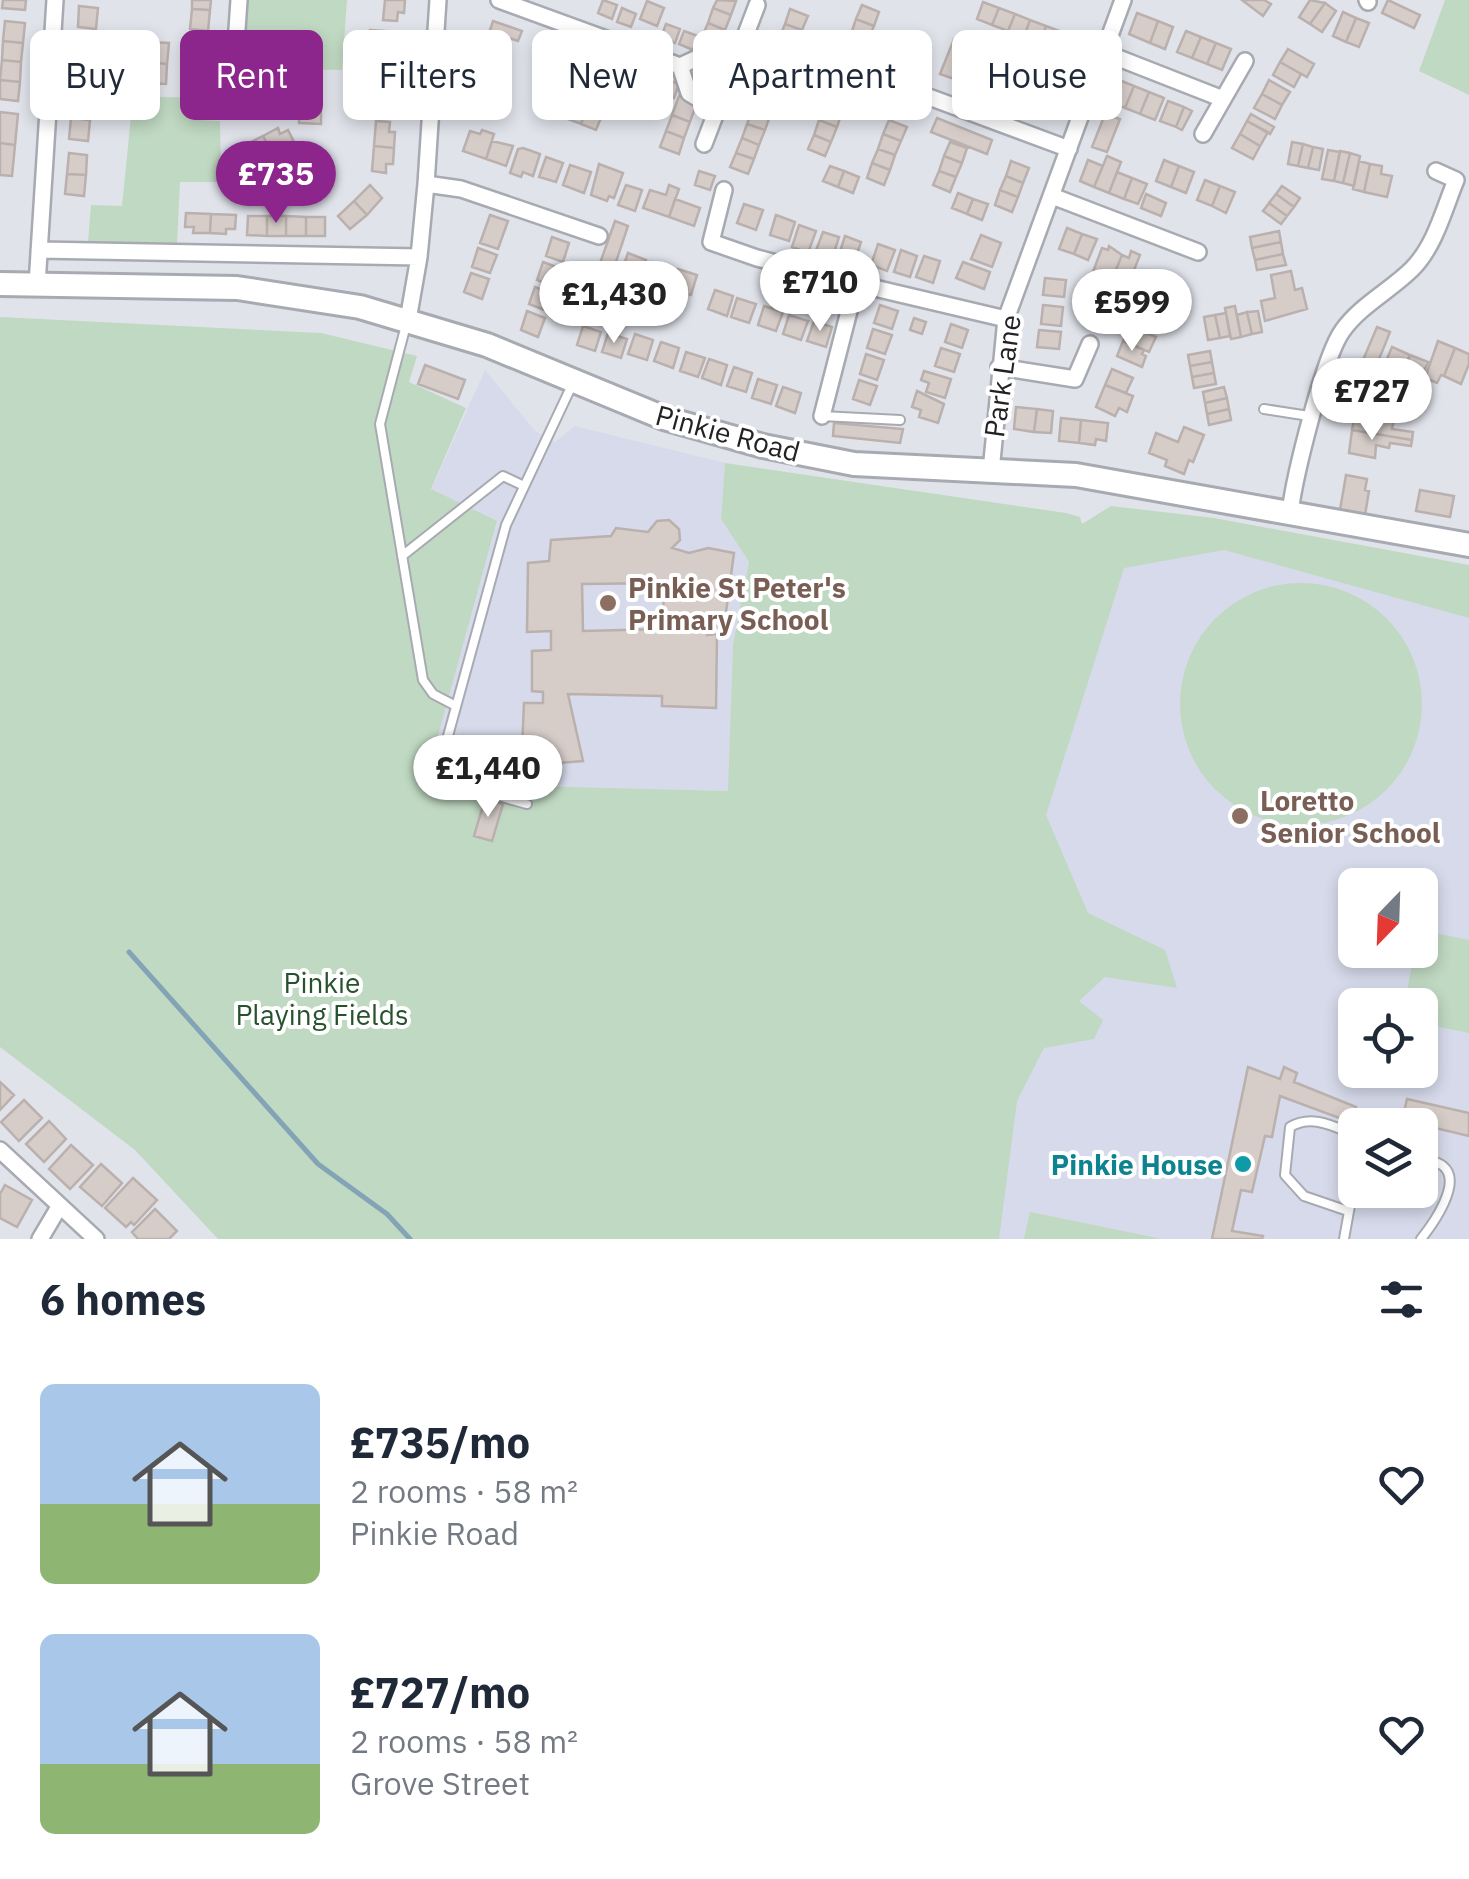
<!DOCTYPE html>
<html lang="en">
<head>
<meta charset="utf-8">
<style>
	body { margin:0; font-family:"IBM Plex Sans",sans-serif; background:#f6f6f7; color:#1f2937; height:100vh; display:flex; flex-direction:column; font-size:38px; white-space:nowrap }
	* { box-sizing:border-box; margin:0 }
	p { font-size:32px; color:#747a83 }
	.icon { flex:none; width:55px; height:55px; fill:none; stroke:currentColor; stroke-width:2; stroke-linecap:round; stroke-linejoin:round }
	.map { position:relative; height:1239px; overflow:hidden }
	.side { display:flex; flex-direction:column; background:#fff; flex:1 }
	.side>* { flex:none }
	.guide { position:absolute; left:30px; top:30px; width:1410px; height:90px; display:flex; gap:20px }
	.needle { width:65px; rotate:203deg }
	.tools { position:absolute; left:1338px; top:868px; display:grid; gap:20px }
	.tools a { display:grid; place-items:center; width:100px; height:100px; border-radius:15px; background:#fff; box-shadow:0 5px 15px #0003; font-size:50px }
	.price { position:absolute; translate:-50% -85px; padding:0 22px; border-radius:35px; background:#fff; color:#222; font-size:32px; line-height:65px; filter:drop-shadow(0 2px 5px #0008) }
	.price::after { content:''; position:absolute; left:50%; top:60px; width:30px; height:22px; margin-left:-15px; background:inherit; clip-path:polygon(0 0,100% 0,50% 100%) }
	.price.selected { background:#8c258c; color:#fff }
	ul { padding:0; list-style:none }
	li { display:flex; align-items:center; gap:30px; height:250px; padding:0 40px }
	li span { display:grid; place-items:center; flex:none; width:280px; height:200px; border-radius:15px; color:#555 }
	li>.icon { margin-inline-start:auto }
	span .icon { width:120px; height:120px; fill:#fffc; stroke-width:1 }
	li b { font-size:42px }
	h2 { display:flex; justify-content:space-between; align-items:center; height:120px; padding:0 40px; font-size:42px }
	.pill { padding:0 35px; border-radius:15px; background:#fff; box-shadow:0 5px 15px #0003; font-size:35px; line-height:90px }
	.pill.selected { background:#8c258c; color:#fff }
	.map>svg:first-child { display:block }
</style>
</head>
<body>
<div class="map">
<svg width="1469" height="1239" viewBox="0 0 1469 1239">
	<rect width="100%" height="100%" fill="#e1e3eb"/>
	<path fill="#d6daea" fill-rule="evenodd" d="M485,370l50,61 20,11 20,-16 150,37 -4,56 28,43 -16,82 -4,147 -305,-8 73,-261 -66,-32z
		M1114,515l355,65v659h-561zM1355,885h65v65h-65zM1355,1005h65v65h-65zM1355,1125h65v65h-65z"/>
	<path fill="#c0d9c2" d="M248,0h99l-5,70 -99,-2 3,-4 -3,-12z
		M1445,0h24v95l-50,-24z
		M133,96l68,2 -2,22 21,1 1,61h-41l-3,62 -89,-2 3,-37 31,1z
		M0,317l321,16 96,23 -8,26 57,26 -35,81 66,32 -72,262 303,8 5,-147 16,-82 -28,-43 4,-56 341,50 14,4 2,7 29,-18 103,12 255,47v53l-245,-68 -100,18 -78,247 42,98 77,37 12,38 -72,-11 -26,24 24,19 -9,19 -50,9 -27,53 -18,138h-781l-83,-89 -135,-103z
		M1180 704a121 121 0 1 1 242 0a121 121 0 1 1-242 0Z
		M1420,930l49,10v93l-49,-10v-18h-16l11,-55h5z
		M1030,1212l132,27h-138z"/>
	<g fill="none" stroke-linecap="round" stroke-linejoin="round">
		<path stroke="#83a3b6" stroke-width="5" d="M129,952l189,212 69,50 23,25"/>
	</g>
	<path fill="#d6cdc9" stroke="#bab0ad" stroke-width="2.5" fill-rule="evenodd" d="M3,0h23l-1,10 -23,-2z
		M192,0h19l-1,10 -18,-1z
		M385,0h20l-1,13 -6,-1 -1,9 -14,-1z
		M603,0l14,5 -5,14 -14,-6z
		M717,0l19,1 -5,14 -18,-7z
		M1242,0h22l7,4 -8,12z
		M1310,0l15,3 -15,21 -11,-7z
		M1388,0l32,15 -6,13 -32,-15z
		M647,1l17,7 -7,18 -17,-7z
		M983,2l16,6 -7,17 -15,-6z
		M1325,3l11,8 -14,21 -12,-8z
		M862,5l17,7 -5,14 -18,-7z
		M79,6l19,2 -2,21 -18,-2z
		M622,8l14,6 -5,13 -14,-5z
		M713,8l18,7 -6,15 -17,-7z
		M999,8l16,6 -7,17 -16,-6z
		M192,9l18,1 -2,21 -18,-2z
		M790,9l18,7 -6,14 -17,-6z
		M1343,12l13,6 -10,24 -13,-6z
		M1137,13l21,8 -8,22 -21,-9z
		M1015,14l15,6 -6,17 -16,-6z
		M1356,18l13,5 -10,24 -13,-5z
		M856,19l18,7 -6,14 -17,-6z
		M1030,20l16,6 -6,17 -16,-6z
		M5,21l20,2 -2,20 -20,-2z
		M493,21l29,10 -4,10 -9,-3 -3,7 -19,-6z
		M1158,21l15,6 -8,22 -15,-6z
		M708,23l17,7 -6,14 -17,-7z
		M666,24l14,5 -5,14 -14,-6z
		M785,24l17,6 -5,15 -18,-7z
		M1046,26l16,6 -7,17 -15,-6z
		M370,30l27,2 -1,20 -28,-5z
		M684,31l14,5 -5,14 -14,-6z
		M1186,31l15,6 -9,21 -15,-6z
		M1062,32l15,6 -6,17 -16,-6z
		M851,34l17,6 -5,15 -18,-6z
		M1201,37l15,6 -9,21 -15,-6z
		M779,38l18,7 -6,15 -18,-7z
		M487,39l19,6 -6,18 -19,-6z
		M954,39l14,5 -14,35 -14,-5z
		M3,41l20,2 -2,19 -19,-2z
		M76,42l19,1 -2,20 -18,-1z
		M151,42l18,1 -2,21 -18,-2z
		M1216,43l15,6 -9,21 -15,-6z
		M845,49l18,6 -6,15 -17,-7z
		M1288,49l26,15 -7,13 -27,-15z
		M375,50l21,2 -2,20 -20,-2z
		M557,53l18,7 -6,17 -18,-7z
		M773,53l18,7 -6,14 -17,-7z
		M2,60l19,2 -1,20 -20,-2z
		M75,62l18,1 -2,21 -18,-1z
		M149,62l18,2 -1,20 -19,-1z
		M1280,62l21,12 -7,13 -21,-12z
		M843,65l17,6 -5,14 -17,-6z
		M967,65l14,6 -6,16 -15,-6z
		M489,68l20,6 -6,18 -19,-6z
		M772,69l16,6 -6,14 -16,-6z
		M374,70l20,2 -2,20 -20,-2z
		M551,70l18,7 -6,16 -18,-6z
		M981,71l15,5 -6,16 -15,-5z
		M646,72l14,5 -5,13 -14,-5z
		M300,73h14l-1,25h-20l1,-16h6z
		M996,76l15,6 -6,16 -15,-6z
		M619,78l16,6 -6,15 -16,-6z
		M665,79l14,5 -5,14 -15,-6z
		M838,79l17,6 -6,14 -16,-7z
		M0,80l20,2 -2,19 -18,-2z
		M1119,80l15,6 -9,22 -15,-6z
		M1269,80l21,12 -8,13 -20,-11z
		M1011,82l15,5 -7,16 -14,-5z
		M766,83l16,6 -5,14 -16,-6z
		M484,86l19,6 -6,17 -19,-6z
		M1134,86l15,6 -9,22 -15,-6z
		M1026,87l14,6 -6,16 -15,-6z
		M372,90l20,2 -1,19 -20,-1z
		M830,91l18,7 -6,14 -17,-6z
		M1149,92l15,6 -9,22 -15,-6z
		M613,93l16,6 -5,15 -16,-6z
		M1040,93l15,5 -6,17 -15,-6z
		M1262,94l20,11 -7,14 -21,-11z
		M679,96l18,6 -7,20 -18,-7z
		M761,97l16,6 -5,13 -17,-6z
		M73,98l18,2 -1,20 -19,-2z
		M293,98h20v13h8v13l-22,-1v-8l-6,-1z
		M571,101l16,6 -6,17 -16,-6z
		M1168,101l16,6 -8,20 -16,-6z
		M825,106l17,6 -5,15 -18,-7z
		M587,107l16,6 -7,17 -15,-6z
		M1184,107l8,4 -10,19 -6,-3z
		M753,109l17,7 -5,14 -18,-6z
		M0,112l18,2 -3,31 -15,-2z
		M1105,114l15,5 -13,33 -15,-5z
		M1251,114l23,13 -4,7 -23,-13z
		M672,115l18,7 -6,16 -18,-7z
		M71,118l19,2 -2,21 -19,-2z
		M937,118l55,22 -5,14 -56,-22z
		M819,120l18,7 -6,15 -17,-7z
		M889,120l18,7 -6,14 -18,-7z
		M376,121l14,1 -1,10h6l-1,16 -20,-2z
		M1247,121l21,11 -8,14 -20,-12z
		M747,124l18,6 -6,15 -17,-7z
		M278,128l2,6 8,-4 6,12 -22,11 -9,-17z
		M482,130l12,4 -8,25 -23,-8 7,-20 10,3z
		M666,131l18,7 -5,16 -19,-7z
		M883,134l18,7 -6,14 -17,-6z
		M1240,134l20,12 -7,13 -21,-11z
		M814,135l17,7 -6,14 -17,-7z
		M263,136l9,17 -22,12 -7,-12 8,-5 -2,-5z
		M742,138l17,7 -5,14 -18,-6z
		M492,141l21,5 -7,20 -20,-7z
		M950,142l17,6 -5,15 -18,-7z
		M1292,142l11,2 -5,22 -10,-2z
		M0,143l15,2 -3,31 -12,-1z
		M1303,144l10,3 -5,21 -10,-2z
		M374,146l20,2 -1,16h-7v9l-14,-2z
		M1313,147l10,2 -4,21 -11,-2z
		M523,148l17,6 -7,22 -10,-4 -2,5 -11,-4 8,-24z
		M878,149l17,6 -5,15 -18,-7z
		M1328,150l12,2 -6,29 -12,-2z
		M1340,151l10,2 -7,30 -9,-2z
		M69,153l18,2 -1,20 -19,-1z
		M736,153l18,6 -6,15 -18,-7z
		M1350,153l10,3 -6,30 -11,-3z
		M944,156l18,7 -6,14 -17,-6z
		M1107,156l14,6 -12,31 -15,-6z
		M546,157l17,6 -7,19 -17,-5z
		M1088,160l15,6 -9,21 -14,-6z
		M1164,160l15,6 -8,21 -15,-6z
		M1011,161l18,7 -6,15 -17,-7z
		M1359,161l11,3 -6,28 -11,-3z
		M872,163l18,7 -6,15 -17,-7z
		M599,164l24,9 -9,25 -5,-2 -2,5 -16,-6z
		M1370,164l12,2 -1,8 11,2 -5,21 -23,-5z
		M570,165l21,7 -7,21 -21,-8z
		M830,166l14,5 -6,16 -15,-6z
		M1179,166l15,6 -8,21 -15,-6z
		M699,171l16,5 -5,14 -15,-5z
		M844,171l15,6 -6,16 -15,-6z
		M939,171l17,6 -6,15 -17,-7z
		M1117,172l15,6 -8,21 -15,-6z
		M67,174l19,1 -2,21 -19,-2z
		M1006,176l17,7 -5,14 -18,-7z
		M1132,178l15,6 -9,20 -14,-5z
		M1205,180l15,6 -8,20 -15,-6z
		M370,185l12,13 -15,17 -13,-14z
		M626,185l16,5 -7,21 -17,-6z
		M669,185l10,4 -10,28 -26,-9 7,-18 16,5z
		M1220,186l15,6 -9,21 -14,-7z
		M1282,186l18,12 -6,9 -18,-13z
		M1000,190l18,7 -6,15 -17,-7z
		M958,193l15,6 -6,15 -15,-6z
		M1146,194l20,9 -5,13 -20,-8z
		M1276,194l18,13 -7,9 -18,-13z
		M675,199l25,9 -6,18 -25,-9z
		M973,199l15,5 -6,16 -15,-6z
		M354,201l13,14 -17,14 -12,-13z
		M1269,203l18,13 -6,8 -18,-13z
		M744,204l19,6 -7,20 -19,-7z
		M186,213l25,1 -1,19h-17l1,-6h-9z
		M211,214l25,1 -1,14h-9v5l-16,-1z
		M490,215l18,6 -10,28 -18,-6z
		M776,215l19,7 -6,19 -19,-6z
		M248,216h19v20l-20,-1z
		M267,216h19v20h-19z
		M286,216l20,1v19h-20z
		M306,217h19v19h-19z
		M615,221l13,5 -15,45 -14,-5z
		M799,225l17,6 -8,22 -16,-6z
		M1067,228l15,6 -8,20 -15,-5z
		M1279,231l2,11 -29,6 -2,-11z
		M823,232l16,5 -7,22 -17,-6z
		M1082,234l15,5 -9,21 -14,-6z
		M981,235l20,8 -9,24 -21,-8z
		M845,236l16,6 -7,21 -16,-5z
		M552,237l17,6 -6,19 -17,-6z
		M1281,242l2,12 -28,6 -3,-12z
		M878,244l17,6 -8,21 -16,-6z
		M1109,246l13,9 -12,30 -19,-8 11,-29 6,2z
		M478,248l19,7 -7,18 -18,-6z
		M901,250l16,6 -7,21 -16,-5z
		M1131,251l9,4 -11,28 -16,-6 9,-22 7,3z
		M628,253l18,7 -6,19 -19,-6z
		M1283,254l3,11 -29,5 -2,-10z
		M924,256l16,5 -7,22 -17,-6z
		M543,262l19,7 -7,18 -18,-7z
		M651,262l19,6 -6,19 -19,-6z
		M963,262l27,10 -6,17 -28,-11z
		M678,269l19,6 -6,20 -19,-6z
		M1291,271l4,19 7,-2 5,21 -42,12 -4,-20 14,-3 -4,-23z
		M1147,272l15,6 -8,22 -16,-6z
		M471,273l18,6 -7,20 -18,-7z
		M1045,278l21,2 -2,17 -21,-2z
		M1162,278l16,6 -9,22 -15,-6z
		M535,287l18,7 -6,17 -18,-7z
		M715,290l18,6 -6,20 -19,-7z
		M737,298l19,6 -7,19 -18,-6z
		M880,305l18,6 -6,18 -18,-6z
		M1043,305l20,2 -2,19 -20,-2z
		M764,306l19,6 -7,19 -18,-6z
		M1084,306l15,5 -4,13 -12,-1z
		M1235,306l6,31 -10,2 -6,-31z
		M527,311l18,7 -7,19 -17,-7z
		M1258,311l4,21 -10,2 -5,-22z
		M1247,312l5,22 -11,3 -4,-22z
		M1226,313l4,23 -10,2 -5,-23z
		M789,315l19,6 -7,19 -18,-6z
		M1215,315l5,23 -12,2 -4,-23z
		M914,318l12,4 -4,12 -12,-4z
		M814,321l18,6 -6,20 -19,-6z
		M951,324l17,6 -6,18 -17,-6z
		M583,326l18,6 -6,19 -18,-6z
		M1130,326l26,11 -7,15 -26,-11z
		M1377,327l13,5 -21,52 -14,-5z
		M873,329l19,6 -7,19 -18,-6z
		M1039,330l22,2 -2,17 -22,-2z
		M608,333l19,6 -6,19 -19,-6z
		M635,334l18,6 -6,20 -19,-6z
		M1123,341l21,9 -2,4 4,2 -4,11 -25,-11z
		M1438,341l17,7 -11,28 -3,-1 -4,8 -12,-5z
		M661,342l18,6 -6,20 -19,-7z
		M1392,347l18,8 -8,19 -18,-8z
		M941,348l19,6 -6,18 -19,-6z
		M1455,348l14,6v10l-8,20 -17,-8z
		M1210,351l2,11 -22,4 -2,-11z
		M686,352l19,6 -7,19 -18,-6z
		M866,354l18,6 -7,20 -17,-6z
		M1410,355l18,7 -8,19 -5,-2 -2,5 -13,-5z
		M709,359l18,6 -6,20 -19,-7z
		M1212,362l2,11 -22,4 -2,-11z
		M425,365l40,15 -7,19 -40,-15z
		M734,367l18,6 -6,19 -19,-6z
		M1112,369l21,9 -7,15 -21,-8z
		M924,371l27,8 -6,19 -19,-6 3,-9 -8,-3z
		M1214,373l2,11 -22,4 -2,-11z
		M758,379l19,6 -6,19 -19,-6z
		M859,380l18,6 -7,19 -17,-6z
		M1105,385l28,11 -6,16 -8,-4 -4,8 -19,-9z
		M783,387l18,6 -6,20 -19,-7z
		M1224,387l3,11 -22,5 -2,-11z
		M917,391l27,13 -6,19 -19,-6 2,-7 -9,-3z
		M1227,398l2,11 -22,5 -2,-11z
		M1016,407l21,2 -3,23 -20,-3z
		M1356,408l39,6 -3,15 21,3 -1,8 -60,-10z
		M1037,409l16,2 -2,22 -17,-1z
		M1229,409l2,11 -22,5 -2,-11z
		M1061,418l20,2 -2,23 -20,-2z
		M1081,420l27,3 -2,18 -10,-2 -1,6 -16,-2z
		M834,423l69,6 -3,14 -67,-7z
		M1184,427l20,8 -11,27 -4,-2 -5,14 -19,-8 2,-6 -18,-7 7,-20 22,9z
		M1352,430l60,10 -1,6 -21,-3 -1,5 -13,-3 -1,13 -26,-5z
		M1346,475l21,4 -2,11 4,1 -4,24 -25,-5z
		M1420,490l34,6 -4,21 -34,-6z
		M669,520l10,9 1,11 -8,8 17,5 19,-5 26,5 -10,74 -16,-2 -1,10 10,-1 -1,74 -54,-2v-10l-94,-2 15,67 -37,3 -1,-15h-23l2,-46h19v-11l-11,-1v-40l19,-1v-19l-24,1 1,-69 21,-2 2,-21 60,-4 5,-8 32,4 9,-11zM663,583l1,46 -81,2 -1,-47z
		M485,799l18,5 -11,37 -18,-5z
		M1248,1067l32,12 4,-12 13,6 -3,9 62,25 -6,15 -70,-26 -8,41 -7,-1 -13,56 -11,-2 -9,41 31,5 -1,3h-50z
		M0,1082l14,13 -14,15z
		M1407,1099l62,14v23l-67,-16z
		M24,1100l18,18 -23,23 -18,-19z
		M49,1121l17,18 -22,23 -18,-18z
		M71,1145l22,20 -23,24 -21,-20z
		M101,1164l21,19 -20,23 -22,-19z
		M133,1178l24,22 -23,25 -3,-3 -5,5 -21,-19z
		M5,1185l27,15 -15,27 -17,-9v-24z
		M155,1209l22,22 -8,8h-31l-6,-7z"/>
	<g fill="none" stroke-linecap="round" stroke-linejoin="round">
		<g stroke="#a8aab2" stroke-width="12">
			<path id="service" d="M406,325l-26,99 43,256 10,14 23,12
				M1264,409l45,7
				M822,416l78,4
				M402,556l101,-80 19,9
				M527,804c-32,-9 -62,-15 -87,-39l66,-240 66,-140
				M1420,1157c7,3 17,4 23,9 20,16 -10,58 -22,73
				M1348,1211l-44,-15 -19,-21 5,-48c22,-13 43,-1 65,8
				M1344,1239l11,-61"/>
		</g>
		<g stroke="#a8aab2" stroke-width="20">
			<path id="minor" d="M499,0l181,66 28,-13 28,7
				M1367,0l1,2
				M917,44l-15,43 167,62
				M1103,52l120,47
				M680,66l9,27 28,17
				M232,103l7,-103
				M1203,134l42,-73
				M704,144l53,-139
				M426,184l35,5 138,47
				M724,190l-13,52 46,16 92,24 157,37
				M1052,196l146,56
				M39,250l380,7
				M37,285l18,-285
				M408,320l11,-63 7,-73 12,-184
				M999,367l76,12 15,-35
				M822,416l34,-132
				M991,471l15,-152 117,-319
				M1290,513c4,-35 34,-158 53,-183 18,-25 48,-40 69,-61 23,-23 32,-60 44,-89l-20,-9
				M0,1150l96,89
				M40,1239l19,-32"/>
		</g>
		<g stroke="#a8aab2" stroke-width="28">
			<path id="secondary" d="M0,284l237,4 123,19 127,38 177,73 99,28 91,18 222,11 393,70"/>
		</g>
		<use href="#service" stroke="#fff" stroke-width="8"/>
		<use href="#minor" stroke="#fff" stroke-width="15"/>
		<use href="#secondary" stroke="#fff" stroke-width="22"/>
	</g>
	<g fill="#8d6e63" stroke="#fff" stroke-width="4">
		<circle cx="608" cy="603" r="10"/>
		<circle cx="1240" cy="816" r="10"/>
	</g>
	<circle fill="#0f9aa8" stroke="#fff" stroke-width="4" cx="1243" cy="1164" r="10"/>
	<g text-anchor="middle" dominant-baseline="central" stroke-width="8" stroke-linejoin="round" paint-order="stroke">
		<g font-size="28" fill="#222225" stroke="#fff">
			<text transform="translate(1002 376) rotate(-82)">Park Lane</text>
			<text transform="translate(728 433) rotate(15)">Pinkie Road</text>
		</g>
		<g font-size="28" font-weight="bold" fill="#785e54" stroke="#fff" text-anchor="start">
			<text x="628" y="587">Pinkie St Peter's<tspan x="628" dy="32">Primary School</tspan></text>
			<text x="1260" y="800">Loretto<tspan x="1260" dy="32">Senior School</tspan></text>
		</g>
		<g font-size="28" fill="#28522e" stroke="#fff">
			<text x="322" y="982">Pinkie<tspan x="322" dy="32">Playing Fields</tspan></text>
		</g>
		<g font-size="28" font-weight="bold" fill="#0d838f" stroke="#fff" text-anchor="end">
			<text x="1223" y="1164">Pinkie House</text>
		</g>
	</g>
</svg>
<div class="tools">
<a><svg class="needle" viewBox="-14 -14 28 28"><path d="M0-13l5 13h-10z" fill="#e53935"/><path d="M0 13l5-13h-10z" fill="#747a83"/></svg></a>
<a><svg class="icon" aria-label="locate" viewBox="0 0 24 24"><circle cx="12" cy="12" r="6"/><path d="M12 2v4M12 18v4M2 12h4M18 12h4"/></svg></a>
<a><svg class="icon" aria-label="layers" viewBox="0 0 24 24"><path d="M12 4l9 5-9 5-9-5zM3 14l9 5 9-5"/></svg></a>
</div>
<b class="price selected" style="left:276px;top:226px">£735</b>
<b class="price" style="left:820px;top:334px">£710</b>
<b class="price" style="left:614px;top:346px">£1,430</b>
<b class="price" style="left:1132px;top:354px">£599</b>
<b class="price" style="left:1372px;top:443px">£727</b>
<b class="price" style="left:488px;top:820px">£1,440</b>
<div class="guide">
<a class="pill">Buy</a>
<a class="pill selected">Rent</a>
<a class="pill">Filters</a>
<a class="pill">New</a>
<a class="pill">Apartment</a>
<a class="pill">House</a>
</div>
</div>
<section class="side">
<h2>6 homes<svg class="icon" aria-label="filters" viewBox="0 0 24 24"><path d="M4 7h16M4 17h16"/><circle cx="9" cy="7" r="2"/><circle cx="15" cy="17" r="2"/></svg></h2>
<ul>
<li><span style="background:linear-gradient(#a9c7e8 60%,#8fb573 0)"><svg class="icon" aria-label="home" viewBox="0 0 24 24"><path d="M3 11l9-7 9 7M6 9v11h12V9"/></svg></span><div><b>£735/mo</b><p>2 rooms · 58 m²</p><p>Pinkie Road</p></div><svg class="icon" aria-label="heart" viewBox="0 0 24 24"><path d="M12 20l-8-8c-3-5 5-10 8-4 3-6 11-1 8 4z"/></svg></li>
<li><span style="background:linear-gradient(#a9c7e8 65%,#8fb573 0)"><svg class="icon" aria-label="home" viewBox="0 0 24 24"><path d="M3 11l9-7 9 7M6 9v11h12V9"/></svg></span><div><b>£727/mo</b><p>2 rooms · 58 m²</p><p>Grove Street</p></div><svg class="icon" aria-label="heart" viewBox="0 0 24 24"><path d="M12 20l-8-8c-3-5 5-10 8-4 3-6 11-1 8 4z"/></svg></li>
</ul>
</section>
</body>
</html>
